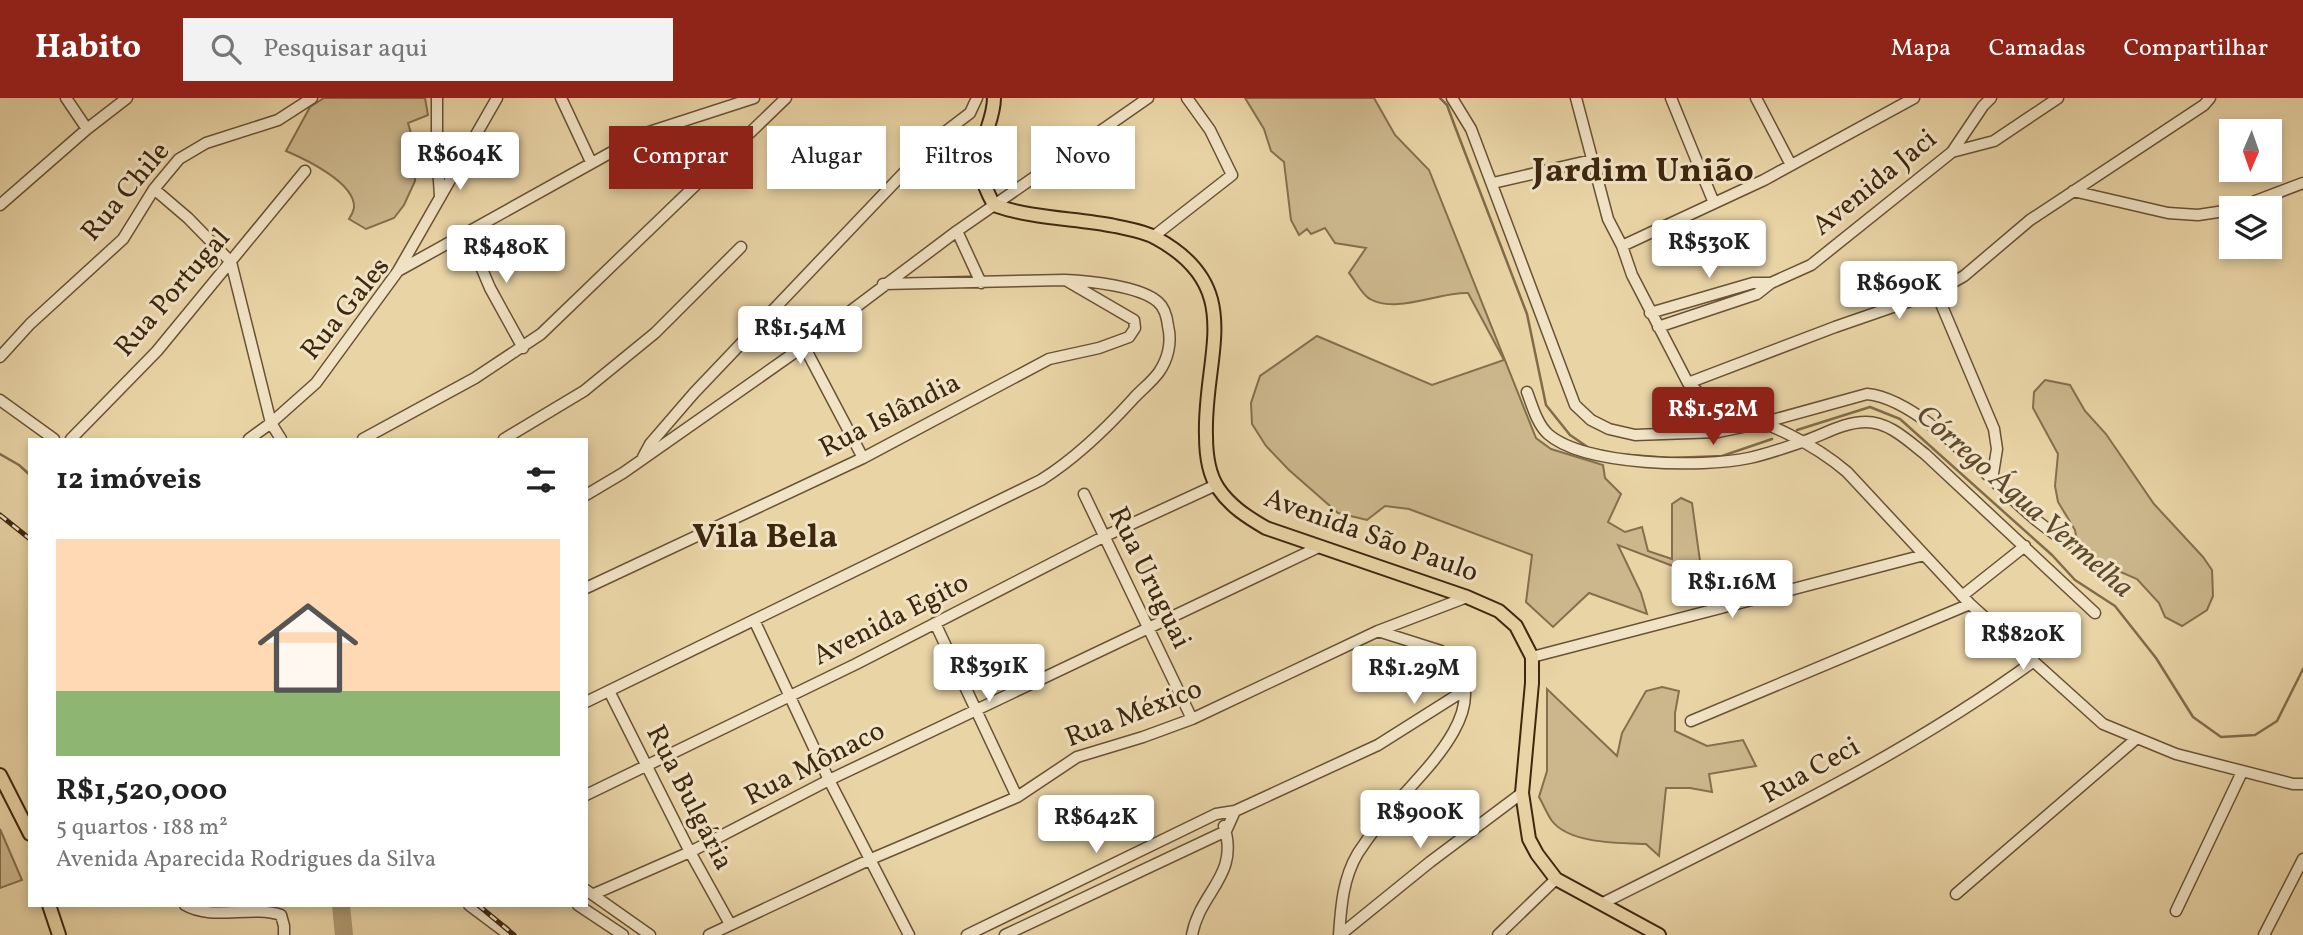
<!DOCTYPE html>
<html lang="pt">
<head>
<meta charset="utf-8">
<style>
	body { margin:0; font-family:Vollkorn,serif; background:#f2f2f2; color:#222; height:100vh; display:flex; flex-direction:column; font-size:26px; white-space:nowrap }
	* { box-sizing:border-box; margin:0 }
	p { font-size:23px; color:#767676 }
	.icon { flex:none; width:38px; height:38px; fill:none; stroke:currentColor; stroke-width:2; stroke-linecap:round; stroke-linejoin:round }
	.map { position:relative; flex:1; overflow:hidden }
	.details { position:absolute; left:28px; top:340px; width:560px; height:469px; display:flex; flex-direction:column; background:#fff; border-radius:0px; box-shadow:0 4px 10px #0003 }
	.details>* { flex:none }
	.banner { position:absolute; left:609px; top:28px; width:665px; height:63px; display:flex; gap:14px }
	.needle { width:46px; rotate:182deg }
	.buttons { position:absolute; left:2219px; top:21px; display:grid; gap:14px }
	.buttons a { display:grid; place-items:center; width:63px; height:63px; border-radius:0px; background:#fff; box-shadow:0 4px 10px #0003; font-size:35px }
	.price { position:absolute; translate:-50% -60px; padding:0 16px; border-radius:7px; background:#fff; color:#222; font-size:23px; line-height:46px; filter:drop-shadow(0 2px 4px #0008) }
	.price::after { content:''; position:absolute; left:50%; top:42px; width:21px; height:16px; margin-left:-10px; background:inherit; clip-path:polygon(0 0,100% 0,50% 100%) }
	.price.active { background:#8f2418; color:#fff }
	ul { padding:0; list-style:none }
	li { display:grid; align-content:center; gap:14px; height:371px; padding:0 28px }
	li+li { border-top:2px solid #e0e0e0 }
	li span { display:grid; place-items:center; height:217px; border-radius:0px; color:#555 }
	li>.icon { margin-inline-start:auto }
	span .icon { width:126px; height:126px; fill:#fffc; stroke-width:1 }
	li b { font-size:30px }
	h2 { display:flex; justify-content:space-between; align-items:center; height:84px; padding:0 28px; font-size:30px }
	.chip { padding:0 24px; border-radius:0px; background:#fff; box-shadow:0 4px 10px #0003; font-size:24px; line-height:63px }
	.chip.active { background:#8f2418; color:#fff }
	header { display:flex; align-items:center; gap:42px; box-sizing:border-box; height:98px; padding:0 35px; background:#8f2418; color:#fff }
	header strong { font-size:33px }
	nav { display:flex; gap:38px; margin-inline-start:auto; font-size:24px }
	.search { width:490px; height:63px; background:#f2f2f2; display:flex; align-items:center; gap:18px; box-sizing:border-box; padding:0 24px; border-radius:0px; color:#767676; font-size:26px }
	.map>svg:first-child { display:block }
</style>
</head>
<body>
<header>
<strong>Habito</strong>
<div class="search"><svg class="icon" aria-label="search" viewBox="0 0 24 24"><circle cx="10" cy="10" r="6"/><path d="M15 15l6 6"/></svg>Pesquisar aqui</div>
<nav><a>Mapa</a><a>Camadas</a><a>Compartilhar</a></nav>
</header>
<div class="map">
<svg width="2303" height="837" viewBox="0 0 2303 837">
	<rect width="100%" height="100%" fill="#e9d4a6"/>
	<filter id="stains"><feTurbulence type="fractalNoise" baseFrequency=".00286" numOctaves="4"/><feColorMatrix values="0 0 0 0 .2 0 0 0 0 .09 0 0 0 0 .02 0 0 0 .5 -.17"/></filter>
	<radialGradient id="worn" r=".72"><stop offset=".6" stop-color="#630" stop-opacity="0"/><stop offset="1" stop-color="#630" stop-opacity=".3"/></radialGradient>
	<path fill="#ccb78c" stroke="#846f4d" stroke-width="2" d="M324,0h101l3,17 -20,8 9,31 -2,27 -11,24 -10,13 -28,11 -17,-10c2,-3 4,-7 5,-11 2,-25 -49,-49 -68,-57l24,-44z
		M1245,0h129l21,37 34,35 107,268 15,11 52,16 2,13 16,16 -13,28 17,10 17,-5 6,24 24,8v-55l9,-6 11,5 8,58 -14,10 -68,-26 23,48 6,21 -58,-21 -36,34 -27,-25 6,-47 -123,-46 -24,-3 -18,14 -29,-7 -49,-43 -23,-24 -14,-22 -1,-21 9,-27 57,-40 115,49 72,-25 -36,-67c-29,-1 -73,21 -98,6 -8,-4 -15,-19 -21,-26l17,-25 -31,-5 -10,-15 -14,6 -4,-5 -8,6 -8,-15 -7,-58 -13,-11 -7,-22z
		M2045,282l25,5 15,26 21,23 48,70 49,53 9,13 1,26 -6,14 -25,16 -17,-9 -6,-14 -22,-24 -49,-21 -10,-12 -3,-16 -17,-28 -3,-16 3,-32 -25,-46 1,-16z
		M1662,589l17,4 -4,22v18l32,15 36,-6 13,26 -47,8 3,18 -22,-4h-24l-7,68 -13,-12c-26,-1 -76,0 -94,-23 -5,-7 -9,-17 -13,-24l8,-26v-82l70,67 5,-23 24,-42z
		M0,731l22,51 -22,8z"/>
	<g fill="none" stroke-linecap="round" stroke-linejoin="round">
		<path stroke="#816b4a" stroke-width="2.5" d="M1440,0l7,7 7,19 73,190 19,91 24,30 19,13 27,6 55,4 51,-2 50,-17
			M1797,332l73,-23 30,12 152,136 23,25 40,26 41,52 37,59 28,20 34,-2 22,-14 26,-52
			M0,356l19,11 11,10"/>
		<path stroke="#af9972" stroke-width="18" d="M341,807l3,30"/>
		<g stroke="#685234" stroke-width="13">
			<path id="minor" d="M66,0l21,31
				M437,0v53l3,45
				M561,0l30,64
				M1452,0l19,31 104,276 16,15 18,9 26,6 83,-3 44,-9 105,-29c54,5 121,85 162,120 12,11 26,20 38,29
				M1576,0l32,121 14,27 10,29 56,108 20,18c51,20 97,35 139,71l123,132 133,120 73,30 117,30h10
				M1671,0l43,105
				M1756,0l35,67
				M1952,54l42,-11 64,-43
				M1493,85l99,-23
				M154,91l34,29 43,44 40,161 10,16
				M2073,93l95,22 30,2 33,-5
				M0,107l87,-76 40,-31
				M2237,110l66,-25
				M957,133l24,52
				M467,136l23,54 33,60
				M1154,138l78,-61 -22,-45 -23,-32
				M1622,148l142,-66 150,-82
				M398,173l99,-173
				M1936,194l58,137 3,20 -5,31
				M1650,215l103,-30h18
				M1658,229l99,-33 14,-11 40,-18 141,-113 31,-46 8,-8
				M804,248l59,112
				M0,259l30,-33 93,-85 31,-50 25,-30 27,-16 72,-23 34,-22
				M1688,285l147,-56 101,-35 28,-16 66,-56 174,-115 6,-7
				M1527,294c5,13 10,32 21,42 36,32 155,34 201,24 19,-4 38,-11 56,-17 20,-7 39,-19 61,-19 23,0 41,18 59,32l170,159
				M0,302l54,39
				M1708,303l10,31
				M71,341l86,-88 148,-180
				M249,341l22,-16 45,-40 82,-112 248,-138 108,-35
				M363,341l112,-61 66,-44 245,-236
				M504,341l80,-48 71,-58 86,-86
				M643,359l7,-13 44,-51 242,-254 34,-26 7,-15
				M1084,396l108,225
				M586,397l37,-22 181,-127 153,-115 191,-133
				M586,490l277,-130 186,-99 50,-11 30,-11 6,-9 -1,-8 -67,-39
				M1962,498l63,-50
				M754,522l75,160 80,155
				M935,525l82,174
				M1532,559l392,-102
				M609,593l81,161 40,72
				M586,604l455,-222c35,-22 64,-50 92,-81 8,-9 19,-17 26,-27 9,-13 13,-30 9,-46 -1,-9 -3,-18 -10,-24 -18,-16 -69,-21 -93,-22l-182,4
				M1691,623l279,-117
				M586,697l270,-131 247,-127 113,-52
				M586,792l64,45
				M594,796l96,-42 139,-72 492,-234
				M1956,796l181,-156
				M1601,806c147,-74 299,-145 433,-243
				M185,807c27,16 66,0 96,10l3,11v9
				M469,807l36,27
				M578,807l45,30
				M2176,813l66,-139
				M709,837l162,-76 146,-62 60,-40 66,-20 49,-18 186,-88 89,-34
				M967,837l249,-121 19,-3 143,-66 87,-55
				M1005,837l221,-104 9,-20
				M1192,837c8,-44 48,-59 32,-109
				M1339,837c2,-29 4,-57 19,-82 12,-18 25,-35 39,-51 26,-30 89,-88 61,-132 -5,-8 -9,-15 -17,-19l-63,-20
				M1340,837l90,-73 92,-69
				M1498,837l58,-56
				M2264,837l39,-76"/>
		</g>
		<g stroke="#3d270e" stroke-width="16">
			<path id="major" d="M994,0c0,14 -5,25 -9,38 -10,27 -4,45 9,69 39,14 81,13 121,21 13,3 29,5 41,12 92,50 47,117 50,198 0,17 2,37 12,52 12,18 29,29 48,40l201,69 32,14 17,15 16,31v26l-10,110 7,46 8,15 19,25 103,56
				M0,677l30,59
				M49,807l10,30"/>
		</g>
		<use href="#minor" stroke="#f1e3c5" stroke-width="10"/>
		<use href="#major" stroke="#e9d4a6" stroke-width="12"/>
		<g stroke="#3d270e" stroke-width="5">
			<path id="rail" d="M0,417l30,24
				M478,807l36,30"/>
		</g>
		<use href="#rail" stroke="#f1e3c5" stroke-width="2.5" stroke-dasharray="8" stroke-linecap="butt"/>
	</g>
	<g text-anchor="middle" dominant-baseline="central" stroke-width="6" stroke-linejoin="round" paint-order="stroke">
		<g font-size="28" fill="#3d270e" stroke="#f1e3c5">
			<text transform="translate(1875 85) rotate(-39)">Avenida Jaci</text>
			<text transform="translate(126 94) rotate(-50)">Rua Chile</text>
			<text transform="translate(173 195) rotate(-49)">Rua Portugal</text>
			<text transform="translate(346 211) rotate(-51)">Rua Gales</text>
			<text transform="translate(890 318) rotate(-27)">Rua Islândia</text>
			<text transform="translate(1371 438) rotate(20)">Avenida São Paulo</text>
			<text transform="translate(1149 480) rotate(64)">Rua Uruguai</text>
			<text transform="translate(891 522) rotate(-27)">Avenida Egito</text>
			<text transform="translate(1134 616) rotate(-21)">Rua México</text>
			<text transform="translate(815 666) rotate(-27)">Rua Mônaco</text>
			<text transform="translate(1811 673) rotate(-29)">Rua Ceci</text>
			<text transform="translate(689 700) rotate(63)">Rua Bulgária</text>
		</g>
		<g font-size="30" font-style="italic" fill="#5f492c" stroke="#f1e3c5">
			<text transform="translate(2024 404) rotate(41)">Córrego Água Vermelha</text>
		</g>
		<g font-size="35" font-weight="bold" fill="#3d270e" stroke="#f1e3c5">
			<text x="1643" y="74">Jardim União</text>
			<text x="765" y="440">Vila Bela</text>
		</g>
	</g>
	<rect width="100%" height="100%" filter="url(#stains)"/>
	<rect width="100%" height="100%" fill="url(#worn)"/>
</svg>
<div class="buttons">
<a><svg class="needle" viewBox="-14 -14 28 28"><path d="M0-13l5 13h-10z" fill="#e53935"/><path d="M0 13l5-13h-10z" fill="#767676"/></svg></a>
<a><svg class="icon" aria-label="layers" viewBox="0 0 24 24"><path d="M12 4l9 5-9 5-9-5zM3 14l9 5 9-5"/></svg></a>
</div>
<b class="price" style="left:460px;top:94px">R$604K</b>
<b class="price" style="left:1709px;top:182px">R$530K</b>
<b class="price" style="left:506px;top:187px">R$480K</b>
<b class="price" style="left:1899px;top:223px">R$690K</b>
<b class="price" style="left:800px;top:268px">R$1.54M</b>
<b class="price active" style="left:1713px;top:349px">R$1.52M</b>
<b class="price" style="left:1732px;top:522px">R$1.16M</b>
<b class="price" style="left:2023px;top:574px">R$820K</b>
<b class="price" style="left:989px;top:606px">R$391K</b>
<b class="price" style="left:1414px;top:608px">R$1.29M</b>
<b class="price" style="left:1420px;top:752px">R$900K</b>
<b class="price" style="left:1096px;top:757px">R$642K</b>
<div class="banner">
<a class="chip active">Comprar</a>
<a class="chip">Alugar</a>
<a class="chip">Filtros</a>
<a class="chip">Novo</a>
</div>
<section class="details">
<h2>12 imóveis<svg class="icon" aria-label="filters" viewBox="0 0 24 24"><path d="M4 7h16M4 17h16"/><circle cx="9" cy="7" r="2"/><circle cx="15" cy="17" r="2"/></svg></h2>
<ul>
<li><span style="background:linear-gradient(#ffd9b3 70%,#8fb573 0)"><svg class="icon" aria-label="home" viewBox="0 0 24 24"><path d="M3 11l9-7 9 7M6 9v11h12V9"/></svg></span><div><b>R$1,520,000</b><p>5 quartos · 188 m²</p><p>Avenida Aparecida Rodrigues da Silva</p></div></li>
</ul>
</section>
</div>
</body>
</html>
